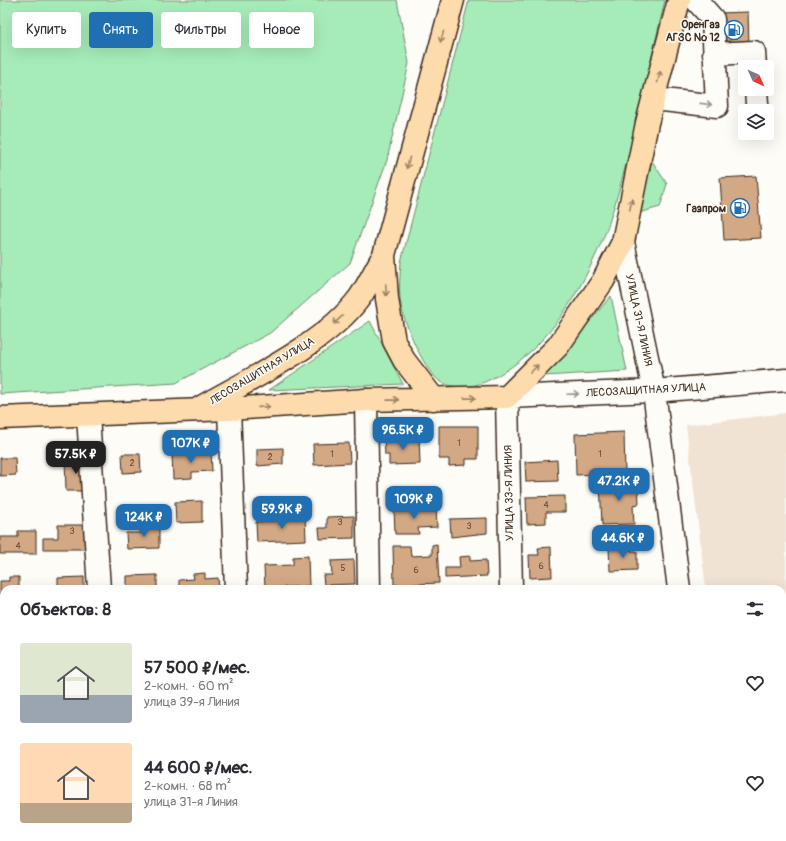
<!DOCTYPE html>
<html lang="ru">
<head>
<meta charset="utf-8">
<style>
	body { margin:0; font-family:Pangolin,sans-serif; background:#f7f7f7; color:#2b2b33; height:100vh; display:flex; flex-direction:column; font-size:15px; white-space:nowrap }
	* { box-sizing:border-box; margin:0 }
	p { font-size:13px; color:#7c7c81 }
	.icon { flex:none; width:22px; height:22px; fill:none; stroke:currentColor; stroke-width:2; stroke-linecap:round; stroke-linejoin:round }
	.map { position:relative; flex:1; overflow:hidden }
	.sheet { position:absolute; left:0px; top:585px; width:786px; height:256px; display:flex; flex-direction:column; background:#fff; border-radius:12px 12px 0 0; box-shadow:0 4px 16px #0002 }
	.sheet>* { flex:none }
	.banner { position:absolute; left:12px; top:12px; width:400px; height:36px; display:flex; gap:8px }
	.needle { width:26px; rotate:135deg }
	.buttons { position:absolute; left:738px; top:60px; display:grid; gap:8px }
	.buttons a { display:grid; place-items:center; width:36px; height:36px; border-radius:4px; background:#fff; box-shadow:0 4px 16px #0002; font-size:20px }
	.price { position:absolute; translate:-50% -34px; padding:0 9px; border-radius:8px; background:#1f6fb2; color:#fff; font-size:13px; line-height:26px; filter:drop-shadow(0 1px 2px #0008) }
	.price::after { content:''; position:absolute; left:50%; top:24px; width:12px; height:9px; margin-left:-6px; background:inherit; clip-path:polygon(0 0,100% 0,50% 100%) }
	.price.on { background:#222; color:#fff }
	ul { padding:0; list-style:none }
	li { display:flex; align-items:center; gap:12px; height:100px; padding:0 20px }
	li span { display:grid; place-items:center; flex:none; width:112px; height:80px; border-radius:4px; color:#555 }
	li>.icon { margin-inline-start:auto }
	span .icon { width:48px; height:48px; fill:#fffc; stroke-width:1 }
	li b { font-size:17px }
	h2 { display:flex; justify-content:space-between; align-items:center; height:48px; padding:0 20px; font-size:17px }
	.chip { padding:0 14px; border-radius:4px; background:#fff; box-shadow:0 4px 16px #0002; font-size:14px; line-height:36px }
	.chip.on { background:#1f6fb2; color:#fff }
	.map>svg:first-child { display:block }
</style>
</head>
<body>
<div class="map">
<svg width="786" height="841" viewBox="0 0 786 841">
	<rect width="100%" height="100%" fill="#fdfcf7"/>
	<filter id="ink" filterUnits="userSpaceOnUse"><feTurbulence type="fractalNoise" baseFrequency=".025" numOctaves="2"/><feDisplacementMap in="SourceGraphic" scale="8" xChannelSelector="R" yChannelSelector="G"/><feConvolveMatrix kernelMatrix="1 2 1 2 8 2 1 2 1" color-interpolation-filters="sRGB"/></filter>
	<g filter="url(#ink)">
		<path fill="#f0e3d4" d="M786,413v428h-49l-1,-4h46v-248h-76l-20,-164z"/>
		<path fill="#a6ecb8" stroke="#708b6b" d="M0,0h397l12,63 -22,97 -37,103 -80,70 -94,50 -176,11z
			M469,0h196c-9,37 -17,74 -26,111 -7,31 -15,62 -24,93 -4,10 -6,22 -11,32 -23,56 -58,117 -115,144 -16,8 -41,11 -54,-3 -14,-14 -33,-58 -35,-78 -1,-12 0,-25 1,-37z
			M652,161l15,23 -7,23 -21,6z
			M611,296l16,75 -83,5z
			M370,321l33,63 -134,6z"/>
		<path fill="#d3a884" stroke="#3b2a1e" d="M748,12l1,34 -29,2 -1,-35z
			M756,176l5,62 -37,2 -4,-62z
			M439,426h39v33h-12v6l-17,1v-7h-10z
			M624,432l1,41 -49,2 -1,-41z
			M419,437l1,27 -31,1v-10h-4l-1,-17z
			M349,443l1,20 -36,2 -1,-21z
			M283,448v16l-26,2v-17z
			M211,452l1,19 -20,1v6l-19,1 -1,-26z
			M122,454h18l1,18 -18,1z
			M83,457l5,34h-22l-1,-33z
			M0,458h15l1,17 -16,1z
			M557,460l1,21 -32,1 -1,-20z
			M638,480l1,24 -6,1 1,19 -32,1 -2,-43z
			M565,496v16h-19v11l-19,1 -1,-27z
			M202,501v21l-26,1 -1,-21z
			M436,507l1,20 -19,1 1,6h-24l-1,-26z
			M289,514h16l1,26 -49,2 -1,-20 34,-2z
			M354,516v22l-34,1 -1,-11h8v-11z
			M487,518v15l-36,4 -1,-18z
			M159,524v24l-32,1 -1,-16h15l-1,-8z
			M58,525h29v24h-44v-11h15z
			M18,531h18v23h-36v-17h18z
			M437,544l2,39 -45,2 -1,-39h17l1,10 21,-1v-10z
			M631,546v5h6v19l-27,1 -1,-24z
			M551,547l1,30 -22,1 -1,-23h10l-1,-7z
			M308,556l1,30 -44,2 -1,-22 29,-1v-8z
			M470,556v5l16,-1 1,16 -42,2v-10h15l-1,-11z
			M354,560l1,24 -31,1 -1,-10h9l-1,-14z
			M205,573v6l13,-1 1,11h-40v-9l15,-1 -1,-5z
			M157,575v14h-30v-13z
			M9,577h10v12h-15v9h-4v-17h9z
			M84,577v12h-41l15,-1v-10z
			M2,610h2v33h-2z
			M36,837h26v4h-25z
			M76,837h35v4h-34z
			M132,837h25v4h-25z
			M178,837h25v4h-24z
			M222,837h30v4h-30z
			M264,837h32v4h-32z
			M316,837h26v4h-25z"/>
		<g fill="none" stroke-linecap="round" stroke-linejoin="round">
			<g stroke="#3b2a1e" stroke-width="25">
				<path id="minor" d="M714,54l40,-2 1,15
					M756,89l1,15
					M654,99l63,7 -4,-87 -17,-19
					M623,242l31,149 25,198
					M366,400l3,189
					M229,409l7,180
					M88,415l11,174
					M511,589l-4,-192 147,-6 132,-11
					M0,813h4
					M439,837l1,4
					M709,837l1,4
					M370,841l1,-4"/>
			</g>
			<g stroke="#3b2a1e" stroke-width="25">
				<path id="major" d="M434,399l-30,-39 -10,-19 -7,-42 -3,-44 69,-255
					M198,409c50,-29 128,-65 162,-112 9,-13 16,-29 24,-42
					M0,418l229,-9 137,-9 141,-3 51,-51 45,-65 20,-39 24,-119 32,-123"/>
			</g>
			<use href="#minor" stroke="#fdfcf7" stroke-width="22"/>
			<use href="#major" stroke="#fedbac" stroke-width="22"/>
		</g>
		<defs><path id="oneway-shaft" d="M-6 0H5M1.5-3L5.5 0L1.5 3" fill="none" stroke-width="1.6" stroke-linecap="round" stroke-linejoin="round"/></defs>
		<g stroke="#9c8265">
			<use href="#oneway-shaft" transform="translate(442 37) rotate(105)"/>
			<use href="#oneway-shaft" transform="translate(659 77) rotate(-75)"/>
			<use href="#oneway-shaft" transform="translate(408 163) rotate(105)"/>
			<use href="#oneway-shaft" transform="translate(631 204) rotate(-78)"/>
			<use href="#oneway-shaft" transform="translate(386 290) rotate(87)"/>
			<use href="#oneway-shaft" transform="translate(338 320) rotate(137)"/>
			<use href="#oneway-shaft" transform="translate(534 369) rotate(-45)"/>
			<use href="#oneway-shaft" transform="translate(470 398) rotate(-1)"/>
			<use href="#oneway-shaft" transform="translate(393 400) rotate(-1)"/>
			<use href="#oneway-shaft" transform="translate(264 407) rotate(-4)"/>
		</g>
		<g stroke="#9c938a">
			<use href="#oneway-shaft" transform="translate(706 104) rotate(6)"/>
			<use href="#oneway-shaft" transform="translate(573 394) rotate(-2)"/>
		</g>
	</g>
	<defs>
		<g id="fuel-ring" transform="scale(1)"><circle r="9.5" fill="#fdfcf7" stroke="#1f6fb2" stroke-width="1.5"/><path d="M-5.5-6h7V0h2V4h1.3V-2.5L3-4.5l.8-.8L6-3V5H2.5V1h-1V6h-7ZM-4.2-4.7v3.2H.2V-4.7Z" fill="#1f6fb2"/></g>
	</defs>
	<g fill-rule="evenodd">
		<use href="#fuel-ring" x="734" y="30"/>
		<use href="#fuel-ring" x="740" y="208"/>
	</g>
	<g text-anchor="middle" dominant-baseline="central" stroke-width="3" stroke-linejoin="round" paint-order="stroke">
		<g font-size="9" fill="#614a38">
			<text x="459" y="443">1</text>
			<text x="332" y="454">1</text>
			<text x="600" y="454">1</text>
			<text x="270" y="457">2</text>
			<text x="132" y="463">2</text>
			<text x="546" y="505">4</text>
			<text x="340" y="522">3</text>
			<text x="469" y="526">3</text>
			<text x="72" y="531">3</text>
			<text x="18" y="546">4</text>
			<text x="541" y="566">6</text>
			<text x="343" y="568">5</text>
			<text x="416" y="570">6</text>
		</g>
		<g font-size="11" font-weight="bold" fill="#3b2a1e" stroke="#fdfcf7" text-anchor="end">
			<text x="720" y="24">ОренГаз<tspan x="720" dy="13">АГЗС № 12</tspan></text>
			<text x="726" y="208">Газпром</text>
		</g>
		<g font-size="11" fill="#3b2a1e" stroke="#fdfcf7">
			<text transform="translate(639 320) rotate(78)">УЛИЦА 31-Я ЛИНИЯ</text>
			<text transform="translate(262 371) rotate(-31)">ЛЕСОЗАЩИТНАЯ УЛИЦА</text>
			<text transform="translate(646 390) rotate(-3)">ЛЕСОЗАЩИТНАЯ УЛИЦА</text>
			<text transform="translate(509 493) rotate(-91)">УЛИЦА 33-Я ЛИНИЯ</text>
		</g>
	</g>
</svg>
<div class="buttons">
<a><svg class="needle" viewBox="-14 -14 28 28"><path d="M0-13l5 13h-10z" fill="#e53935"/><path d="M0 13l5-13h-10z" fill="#7c7c81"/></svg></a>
<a><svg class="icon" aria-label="layers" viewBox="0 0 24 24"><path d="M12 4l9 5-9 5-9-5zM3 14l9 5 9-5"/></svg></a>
</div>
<b class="price" style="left:403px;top:451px">96.5K ₽</b>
<b class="price" style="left:191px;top:464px">107K ₽</b>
<b class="price on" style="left:76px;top:475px">57.5K ₽</b>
<b class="price" style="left:619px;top:502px">47.2K ₽</b>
<b class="price" style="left:414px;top:520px">109K ₽</b>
<b class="price" style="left:282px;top:530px">59.9K ₽</b>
<b class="price" style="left:144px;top:538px">124K ₽</b>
<b class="price" style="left:623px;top:559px">44.6K ₽</b>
<div class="banner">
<a class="chip">Купить</a>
<a class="chip on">Снять</a>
<a class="chip">Фильтры</a>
<a class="chip">Новое</a>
</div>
<section class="sheet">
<h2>Объектов: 8<svg class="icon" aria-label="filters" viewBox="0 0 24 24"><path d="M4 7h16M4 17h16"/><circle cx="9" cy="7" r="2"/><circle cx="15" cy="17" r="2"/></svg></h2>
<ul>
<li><span style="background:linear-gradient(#dfe7d0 65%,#9aa5b1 0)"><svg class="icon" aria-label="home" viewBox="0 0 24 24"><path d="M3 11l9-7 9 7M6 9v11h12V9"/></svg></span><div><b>57 500 ₽/мес.</b><p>2-комн. · 60 m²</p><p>улица 39-я Линия</p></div><svg class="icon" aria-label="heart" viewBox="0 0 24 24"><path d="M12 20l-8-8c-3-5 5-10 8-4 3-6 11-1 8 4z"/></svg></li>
<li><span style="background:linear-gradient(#ffd9b3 75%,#b9a48a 0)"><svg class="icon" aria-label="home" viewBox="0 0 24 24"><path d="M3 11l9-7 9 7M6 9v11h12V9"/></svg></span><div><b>44 600 ₽/мес.</b><p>2-комн. · 68 m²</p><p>улица 31-я Линия</p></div><svg class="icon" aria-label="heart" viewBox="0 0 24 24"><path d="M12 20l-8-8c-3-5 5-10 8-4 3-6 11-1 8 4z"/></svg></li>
</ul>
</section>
</div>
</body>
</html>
